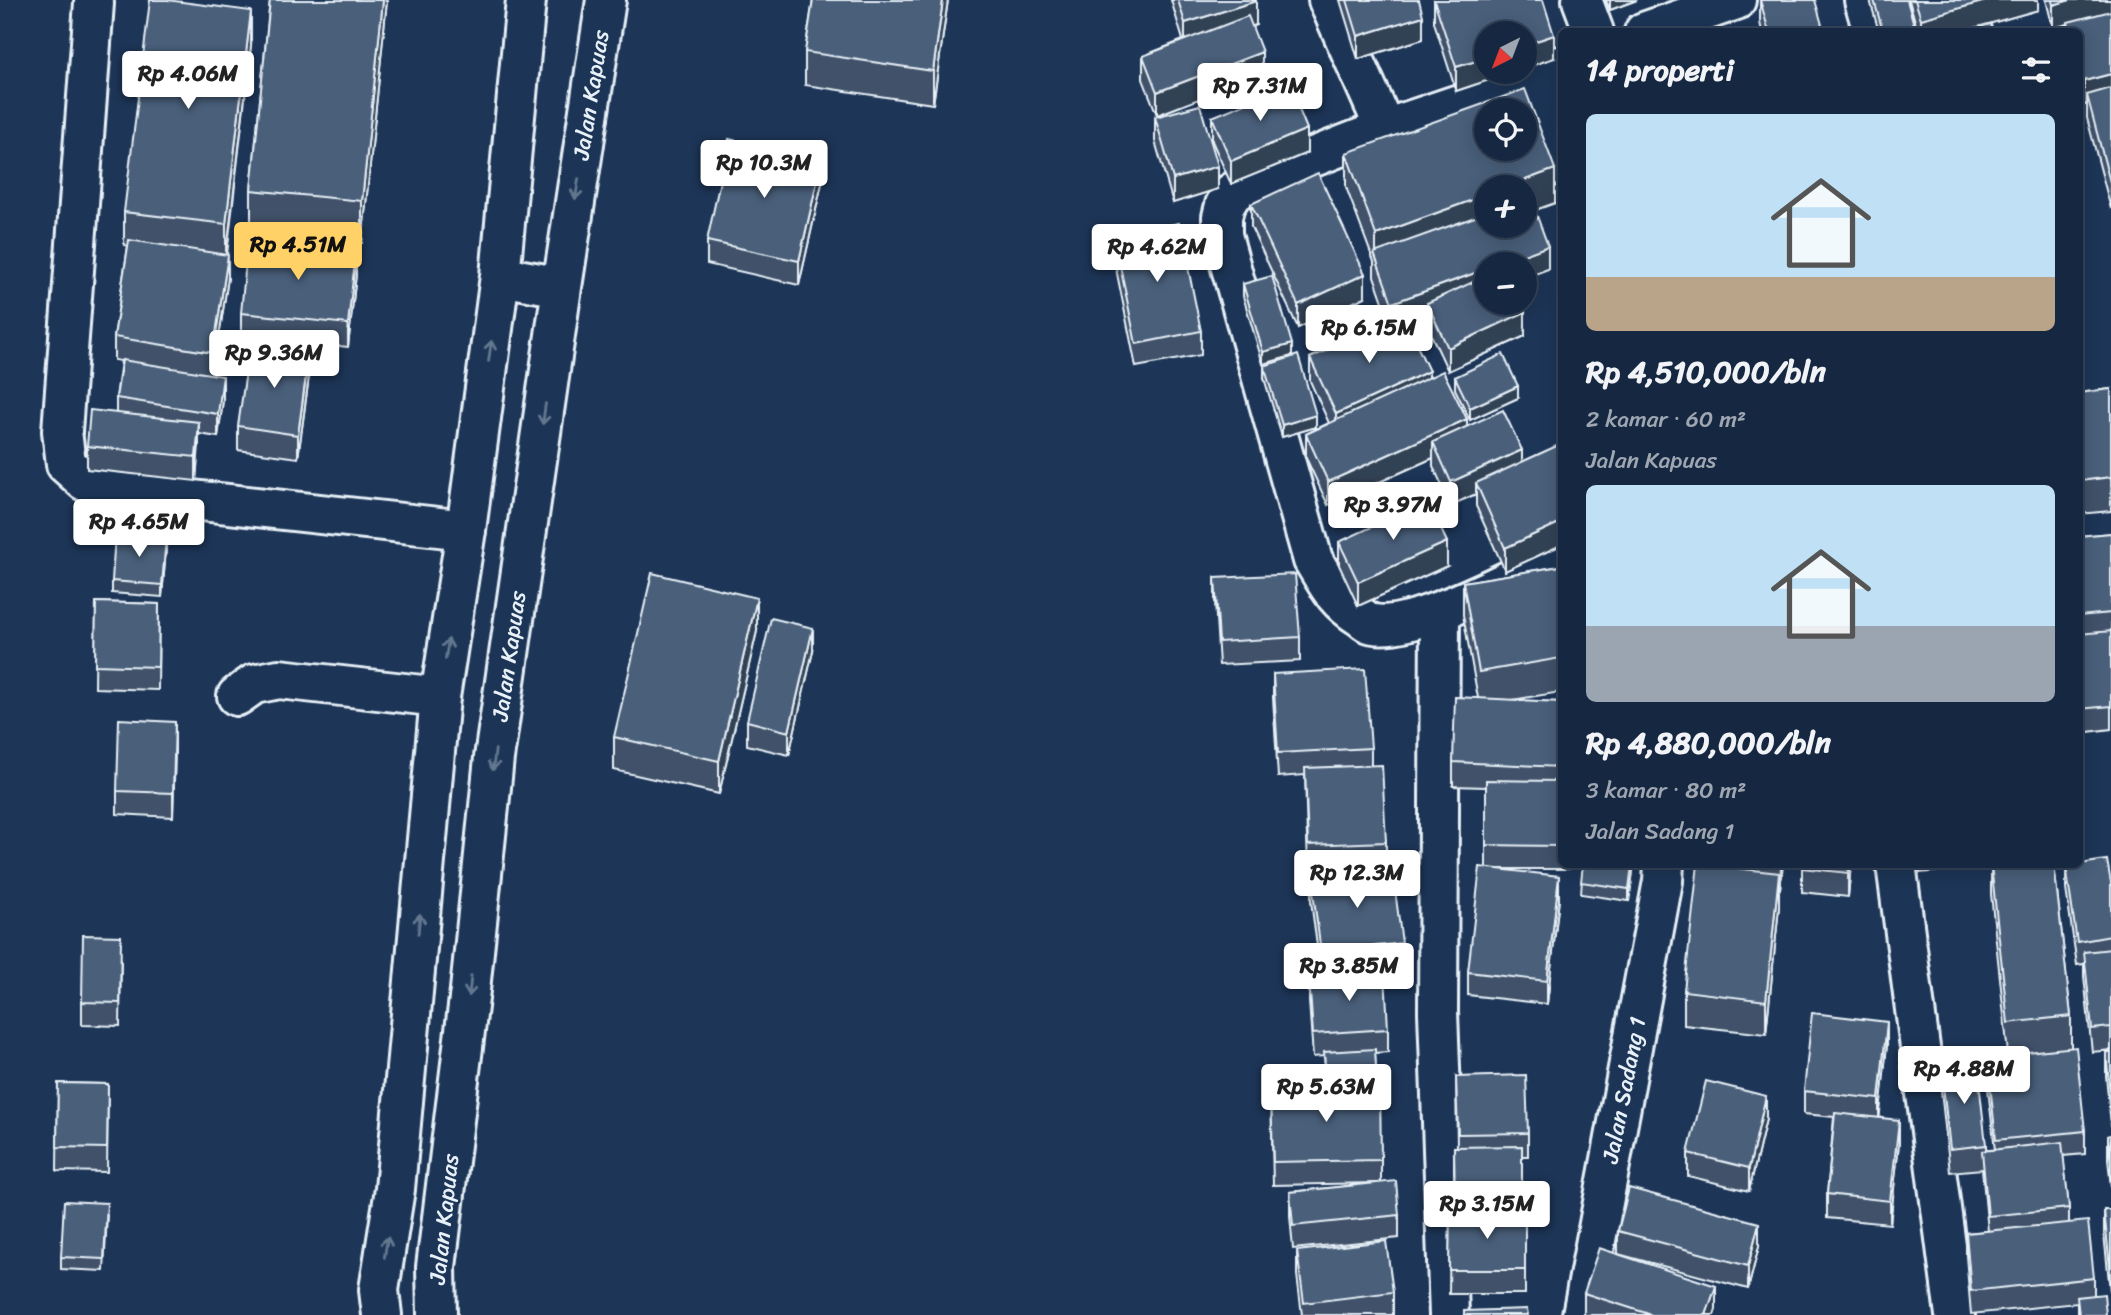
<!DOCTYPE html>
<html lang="id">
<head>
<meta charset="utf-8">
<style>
	body { margin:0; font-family:Sriracha,sans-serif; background:#1f3048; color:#f1f3f6; height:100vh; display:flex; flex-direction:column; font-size:26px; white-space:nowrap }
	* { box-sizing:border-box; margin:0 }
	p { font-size:23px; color:#9ea6b1 }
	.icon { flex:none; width:38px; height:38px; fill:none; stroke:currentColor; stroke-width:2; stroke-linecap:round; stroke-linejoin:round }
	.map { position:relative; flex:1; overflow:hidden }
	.side { position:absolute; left:1558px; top:28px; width:525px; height:840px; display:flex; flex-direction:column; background:#162841; border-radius:10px; box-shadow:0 4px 18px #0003,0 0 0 2px #35445a }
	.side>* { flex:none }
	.needle { width:46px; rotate:222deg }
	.buttons { position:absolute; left:1474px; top:21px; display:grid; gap:14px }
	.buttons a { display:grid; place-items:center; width:63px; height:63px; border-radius:50%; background:#162841; box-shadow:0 4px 18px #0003,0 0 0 2px #35445a; font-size:35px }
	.price { position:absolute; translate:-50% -60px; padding:0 16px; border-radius:7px; background:#fff; color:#222; font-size:23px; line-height:46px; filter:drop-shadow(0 2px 4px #0008) }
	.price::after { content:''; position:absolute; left:50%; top:42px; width:21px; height:16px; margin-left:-10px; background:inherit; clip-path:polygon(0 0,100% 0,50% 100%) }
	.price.current { background:#ffd166; color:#111 }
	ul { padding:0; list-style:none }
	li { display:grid; align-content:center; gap:14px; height:371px; padding:0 28px }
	li span { display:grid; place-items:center; height:217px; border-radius:10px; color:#555 }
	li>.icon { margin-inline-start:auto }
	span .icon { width:126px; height:126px; fill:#fffc; stroke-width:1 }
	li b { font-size:30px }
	h2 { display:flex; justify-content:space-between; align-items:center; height:84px; padding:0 28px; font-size:30px }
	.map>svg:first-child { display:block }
</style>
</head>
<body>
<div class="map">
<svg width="2111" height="1315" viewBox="0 0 2111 1315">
	<rect width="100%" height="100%" fill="#1d3557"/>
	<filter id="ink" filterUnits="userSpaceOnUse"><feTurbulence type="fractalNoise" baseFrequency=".0143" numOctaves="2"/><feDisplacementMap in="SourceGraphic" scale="14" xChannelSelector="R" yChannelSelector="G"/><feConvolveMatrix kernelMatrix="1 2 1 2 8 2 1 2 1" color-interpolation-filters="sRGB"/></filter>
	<g filter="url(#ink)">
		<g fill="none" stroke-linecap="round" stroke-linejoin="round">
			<g stroke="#e8f1f8" stroke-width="44">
				<path id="street" d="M1328,0l57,129
					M1582,0l12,32
					M1864,0l9,32
					M94,3l-32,428 4,33 19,17 16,9 365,40
					M1644,32l92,-32
					M1561,66l-22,11 -154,52 -118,46 -34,17 -8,13 -3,12v18l6,22 85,303c15,25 22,41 48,57 3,2 5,5 9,6 38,13 152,-50 191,-68
					M1539,77l22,89
					M1440,611l-2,401 11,303
					M237,696l17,-12 25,-5 161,18
					M1896,864l59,451
					M1582,1315l81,-434 1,-17"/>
			</g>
			<g stroke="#e8f1f8" stroke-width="44">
				<path id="secondary" d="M500,276l62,11
					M382,1315l-3,-25 16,-101 45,-492 26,-167 34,-254 26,-276
					M437,1315l-1,-48 34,-277 24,-232 68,-471 44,-287"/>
			</g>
			<use href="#street" stroke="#1d3557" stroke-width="38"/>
			<use href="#secondary" stroke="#1d3557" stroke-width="38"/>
		</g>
		<path fill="#3f5169" stroke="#e8f1f8" stroke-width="2" d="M270,0h117l-25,243 -111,-11v-42z
			M813,0h135l-15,104 -128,-19v-33z
			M1171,0h85v25l-4,1 10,49 -105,40 -14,-36v-23l40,-16z
			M1340,0h79l4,39 -65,20z
			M1434,0l120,58 -98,33 -22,-69z
			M1606,0h31l-27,10z
			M1760,0l64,32h-62l-2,-10z
			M1870,0h37l9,32h-37z
			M1909,0h129v10l-68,19 23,3h-75z
			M2046,0h65v209l-24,-91v-14l-3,1 -5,-18v-55h-11v-8l-15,4z
			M251,45l-24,210 1,23 -15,97 10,25 -5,37 -19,-3 -3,47 -109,-12v-23l29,-33v-15l5,-37 -7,-1v-23l14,-91 -4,-1v-33z
			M1155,117l63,72 -45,14 -18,-62z
			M1212,117l95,36 -76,31 -19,-43z
			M1346,153l209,50 -20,7 13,59 -62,-5 39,72 -77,35 -21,-45v-12l-21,8 23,55 38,50 55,35 39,-18v101l-56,26 -29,-65v-12l-25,11 -18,-39v-8l-105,47 -22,-47v-24l23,-11 -19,-42v-23l80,-36 -16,-46v-14l-28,-75z
			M822,183l-23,102 -92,-21v-23z
			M1251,204l114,93 -67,31 -47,-101z
			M1114,236l87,95v24l-65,12 -22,-108z
			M356,274l-8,73 -107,-11v-23z
			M1243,284l49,72 -29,8 -20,-68z
			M1264,366l52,61 -34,10 -18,-59z
			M309,376l-11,82 -60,-8v-24z
			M1455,377l63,21 -48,22 -15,-31z
			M2111,389v122l-32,3v-121z
			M2111,533v196l-32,4v-197z
			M1339,542l108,24 -89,40 -19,-41z
			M166,549l-4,48 -50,-4v-12z
			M1561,566v126l-49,8 49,2v162h8v5h-71l61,30 -12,105 -79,-9v-23l18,-105v-80l-33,-1v-24l25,-64 -15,-83v-33z
			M1215,578l85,59v24l-81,4 -4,-63z
			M96,602l63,2 -1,86 -63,-2z
			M757,631l-38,163 -105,-24v-33z
			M813,651l-24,104 -42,-10v-24z
			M1273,674l98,74v18l15,76v24l-78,3 -3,-94 -27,2 -5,-79z
			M175,745l-2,72 -56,-3v-23z
			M1583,864h51l-5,37 -48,-7z
			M1706,864h77l-3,25h-1v18l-13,127 -82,-9v-34z
			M1802,864h49l-3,33 -46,-5z
			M1919,864h135l17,152v31l14,84v23l-22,2 6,52v14l25,56v17l12,20h-29v-12l-106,11 -5,-58v-23l22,-2 -6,-62 -32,3 -9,-82v-23l45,78v5h9l-8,-70v-24l21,-2 -17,-160v-28l-71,7z
			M2066,866l45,17v167l-19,2 -8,-76v-12l-7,1 -11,-76z
			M1311,877l91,66v23l-81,10 -10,-75z
			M121,960l-1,66 -38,-1v-23z
			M1309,977l79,52v23l-13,1 6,107v23l18,32v23l-106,11 -3,-33v-24l87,-9 -104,2 -2,-97 55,-1 -2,-31 -11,1 -4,-56z
			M1887,1045l-8,73 20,25 -9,81 -63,-6v-24l7,-77 -30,-3v-23z
			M2106,1052h5v74l-5,-50z
			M1456,1077l72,56v23h-6v56h3v82h-76l1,-83h4v-64h3z
			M58,1083l50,1 -1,88 -50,-1z
			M1766,1119l-17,72 -61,-15v-23z
			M2111,1135v53l-3,-29v-23z
			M2104,1210h7l-1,81 -6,-57z
			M107,1215l-3,56 -43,-2v-12z
			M1618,1231l141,15 -11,43 -130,-35z
			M1297,1251l96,41v23h-91l-5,-40z
			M1584,1293l132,16 -2,6h-130z"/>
		<path fill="#334255" stroke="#e8f1f8" stroke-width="2" d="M383,0h4l-25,243v-42z
			M943,0h5l-15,104v-33z
			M1610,0h27l-27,10z
			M1989,0h49v10l-78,22h-39v-13z
			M2070,0h41v12l-58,16v-23z
			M1256,1v24l-71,22v-24z
			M251,11v34l-25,213v-34z
			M1423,16v23l-65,20v-23z
			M1554,35v23l-30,10v-23z
			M1262,52v23l-105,40v-23z
			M1486,58v14h27l-57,19v-24z
			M2111,74v24l-24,-3v9l-3,1v-24z
			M1307,129v24l-76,31v-23z
			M822,160v23l-23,102v-24z
			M1218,166v23l-45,14v-24z
			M1555,169v34l-31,11v-27h-18z
			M1486,195v31l-110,33v-24z
			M1548,246v23l-24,9v-14h-25z
			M356,251v23l-8,73v-23z
			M228,255v23l-15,98v-23z
			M1486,269v23l-59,11v11l-35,13v-24z
			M1365,274v23l-67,31v-23z
			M1525,312v24l-77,35v-23z
			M1292,344v12l-29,8v-12z
			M309,353v23l-11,82v-23z
			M1429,371v23l-93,43v-23z
			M223,376v24l-5,37v-23z
			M1518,386v12l-48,22v-12z
			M1316,415v12l-34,10v-12z
			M1467,419v23h-34v16l-105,47v-23z
			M199,422v23l-3,36v-24z
			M1522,450v23l-46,10v11l-25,11v-23z
			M1561,522v23l-56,26v-23z
			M166,537v12l-4,48v-12z
			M1447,542v24l-89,40v-24z
			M757,598v33l-38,163v-33z
			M813,628v23l-24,104v-23z
			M175,722v23l-2,72v-24z
			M1632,864h2l-5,37v-12z
			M1781,864h2l-3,25z
			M1849,864h2l-3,33v-24z
			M1779,873v34l-13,127v-33z
			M1559,876v23l-12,105v-23z
			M1887,1022v23l-8,77v-23z
			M1766,1096v23l-17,72v-23z
			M1899,1120v23l-9,81v-23z
			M1759,1223v23l-11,43v-23z
			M1716,1286v23l-2,6h-8z"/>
		<path fill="#495e7a" stroke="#e8f1f8" stroke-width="2" fill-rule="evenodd" d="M150,0h17l84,11 -25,213 -102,-12z
			M270,0h113l-21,201 -111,-11z
			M813,0h130l-10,71 -128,-19z
			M1178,0h78v1l-71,22z
			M1347,0h72l4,16 -65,20z
			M1434,0h109l11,35 -30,10v-12h-38v25l-30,9z
			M1760,0h55l9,32h-55z
			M1874,0h33l9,32h-33z
			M1915,0h74l-68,19z
			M2052,0h18l-17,5z
			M2111,11v63l-27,7 -5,-17v-32h-9l-2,-10z
			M1248,16l14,36 -105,40 -14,-36z
			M1991,24l2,8h-36z
			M1289,85l18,44 -76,32 -19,-44z
			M2111,88v98l-24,-91z
			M1525,89l30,80 -49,18h-20v8l-110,40 -30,-82zM1486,110h38v39h-38z
			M1200,105l18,61 -45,13 -18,-62z
			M729,139l93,21 -23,101 -92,-20z
			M1318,173l47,101 -67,31 -47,-101z
			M1530,197l18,49 -49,18h-13v5l-94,34 -18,-50 112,-40v13h38v-27z
			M1179,223l22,108 -65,13 -22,-108z
			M129,240l99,15 -15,98 -99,-16z
			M248,240l108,11 -8,73 -107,-11z
			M1272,276l20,68 -29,8 -20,-68z
			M1486,276v27h34l5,9 -77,36 -21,-45z
			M1403,316l26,55 -93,43 -26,-56z
			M250,344l59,9 -11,82 -60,-9z
			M1503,354l15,32 -48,22 -15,-31z
			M1298,355l18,60 -34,10 -18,-59z
			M122,360l101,16 -5,38 -102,-16z
			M1443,371l24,48 -139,63 -22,-48z
			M2111,389v88l-32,4v-88z
			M90,410l109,12 -3,35 -109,-11z
			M1503,410l19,40 -71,32 -18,-40z
			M1561,444v78l-56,26 -29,-65z
			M1428,501l19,41 -89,40 -19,-40z
			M115,533l51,4 -4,48 -50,-4z
			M2111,533v80l-32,3v-80z
			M1561,566v92l-82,14 -16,-90z
			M652,573l105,25 -38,163 -105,-24z
			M1295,574l5,63 -81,5 -4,-64z
			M96,602l63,2 -1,63 -63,-2z
			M771,618l42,10 -24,104 -42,-11z
			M2111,631v75l-32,3v-75z
			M1365,669l6,79 -93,5 -5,-79z
			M1455,697l106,5v65l-108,-5z
			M119,719l56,3 -2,71 -56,-2z
			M1382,765l4,77 -78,3 -3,-77z
			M1486,780l75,1v65l-75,-1z
			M2107,860l4,23v53l-34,6 -11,-76z
			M1583,864h49l-3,25 -48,-7z
			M1698,864l81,9 -13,128 -82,-10z
			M1802,864h47l-1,9 -46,-5z
			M1991,864h63l17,152 -63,7z
			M1392,867l10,76 -81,9 -10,-75z
			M1480,867l79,9 -12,105 -79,-9z
			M83,935l38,1 -1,67 -38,-1z
			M2111,949v78l-19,2 -8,-77z
			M1385,973l3,56 -75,5 -4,-57z
			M1812,1013l75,9 -8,77 -75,-8z
			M2076,1047l9,84 -89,9 -9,-84z
			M1375,1049l2,37 -50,1 -3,-35z
			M2106,1052h5v51z
			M1977,1063l9,82 -36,4 -9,-82z
			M1526,1075l2,58 -70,1 -2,-57z
			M1706,1081l60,15 -17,72 -61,-15z
			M58,1083l50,1 -1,64 -50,-1z
			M1380,1086l1,74 -108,2 -2,-74z
			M1835,1113l64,7 -9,81 -63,-7z
			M2111,1135v29l-3,-28z
			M2062,1142l7,66 -81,8 -6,-65z
			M1522,1146v52h-67l-1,-51z
			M1396,1181l3,34 -106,11 -3,-34z
			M1629,1188l130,35 -11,43 -130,-35z
			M64,1201l43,2 -3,56 -43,-2z
			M2104,1210h7v57h-1z
			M1450,1211l75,1v58h-76z
			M2088,1221l6,57 -123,13 -5,-58z
			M1386,1241l7,51 -89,11 -7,-52z
			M1599,1248l117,38 -10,29h-54l-68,-22z
			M2104,1294l2,21h-27l-2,-18z
			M1527,1309l1,6h-64v-4z"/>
		<defs><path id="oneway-shaft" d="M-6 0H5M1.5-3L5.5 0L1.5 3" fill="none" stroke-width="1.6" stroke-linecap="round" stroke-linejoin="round" transform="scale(1.75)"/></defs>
		<g stroke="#64778f">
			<use href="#oneway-shaft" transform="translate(577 189) rotate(99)"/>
			<use href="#oneway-shaft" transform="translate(490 351) rotate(-82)"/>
			<use href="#oneway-shaft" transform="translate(544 414) rotate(98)"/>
			<use href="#oneway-shaft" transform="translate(447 649) rotate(-81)"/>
			<use href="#oneway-shaft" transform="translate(494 760) rotate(97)"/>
			<use href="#oneway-shaft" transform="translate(419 924) rotate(-85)"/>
			<use href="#oneway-shaft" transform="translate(470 986) rotate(96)"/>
			<use href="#oneway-shaft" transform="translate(386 1247) rotate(-81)"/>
		</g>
	</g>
	<g text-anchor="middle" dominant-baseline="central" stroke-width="5" stroke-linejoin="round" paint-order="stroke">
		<g font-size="23" fill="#e8f1f8" stroke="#1d3557">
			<text transform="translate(591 95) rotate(-81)">Jalan Kapuas</text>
			<text transform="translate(509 656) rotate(-82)">Jalan Kapuas</text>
			<text transform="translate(1624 1090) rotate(-79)">Jalan Sadang 1</text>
			<text transform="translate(444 1219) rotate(-84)">Jalan Kapuas</text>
		</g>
	</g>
</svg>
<div class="buttons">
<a><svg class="needle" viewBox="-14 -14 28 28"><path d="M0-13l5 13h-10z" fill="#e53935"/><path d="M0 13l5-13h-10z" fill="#9ea6b1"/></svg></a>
<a><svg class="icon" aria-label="locate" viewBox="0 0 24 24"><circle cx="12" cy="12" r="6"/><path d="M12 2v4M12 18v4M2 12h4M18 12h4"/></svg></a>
<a>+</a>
<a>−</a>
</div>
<b class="price" style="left:188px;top:111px">Rp 4.06M</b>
<b class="price" style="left:1260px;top:123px">Rp 7.31M</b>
<b class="price" style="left:764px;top:200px">Rp 10.3M</b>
<b class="price current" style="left:298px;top:282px">Rp 4.51M</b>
<b class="price" style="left:1157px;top:284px">Rp 4.62M</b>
<b class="price" style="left:1369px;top:365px">Rp 6.15M</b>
<b class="price" style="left:274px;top:390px">Rp 9.36M</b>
<b class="price" style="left:1393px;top:542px">Rp 3.97M</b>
<b class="price" style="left:139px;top:559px">Rp 4.65M</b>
<b class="price" style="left:1357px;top:910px">Rp 12.3M</b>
<b class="price" style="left:1349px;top:1003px">Rp 3.85M</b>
<b class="price" style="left:1964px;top:1106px">Rp 4.88M</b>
<b class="price" style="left:1326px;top:1124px">Rp 5.63M</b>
<b class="price" style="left:1487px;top:1241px">Rp 3.15M</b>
<section class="side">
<h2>14 properti<svg class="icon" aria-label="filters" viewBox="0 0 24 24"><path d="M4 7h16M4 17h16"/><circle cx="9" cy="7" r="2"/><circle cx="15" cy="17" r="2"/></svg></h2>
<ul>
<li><span style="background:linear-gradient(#bfe0f5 75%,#b9a48a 0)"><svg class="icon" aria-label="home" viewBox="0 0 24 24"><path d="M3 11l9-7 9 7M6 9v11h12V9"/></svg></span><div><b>Rp 4,510,000/bln</b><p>2 kamar · 60 m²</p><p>Jalan Kapuas</p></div></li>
<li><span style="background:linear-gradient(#bfe0f5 65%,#9aa5b1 0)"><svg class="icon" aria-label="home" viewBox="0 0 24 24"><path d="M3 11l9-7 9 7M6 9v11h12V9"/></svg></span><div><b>Rp 4,880,000/bln</b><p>3 kamar · 80 m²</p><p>Jalan Sadang 1</p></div></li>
</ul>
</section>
</div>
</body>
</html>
